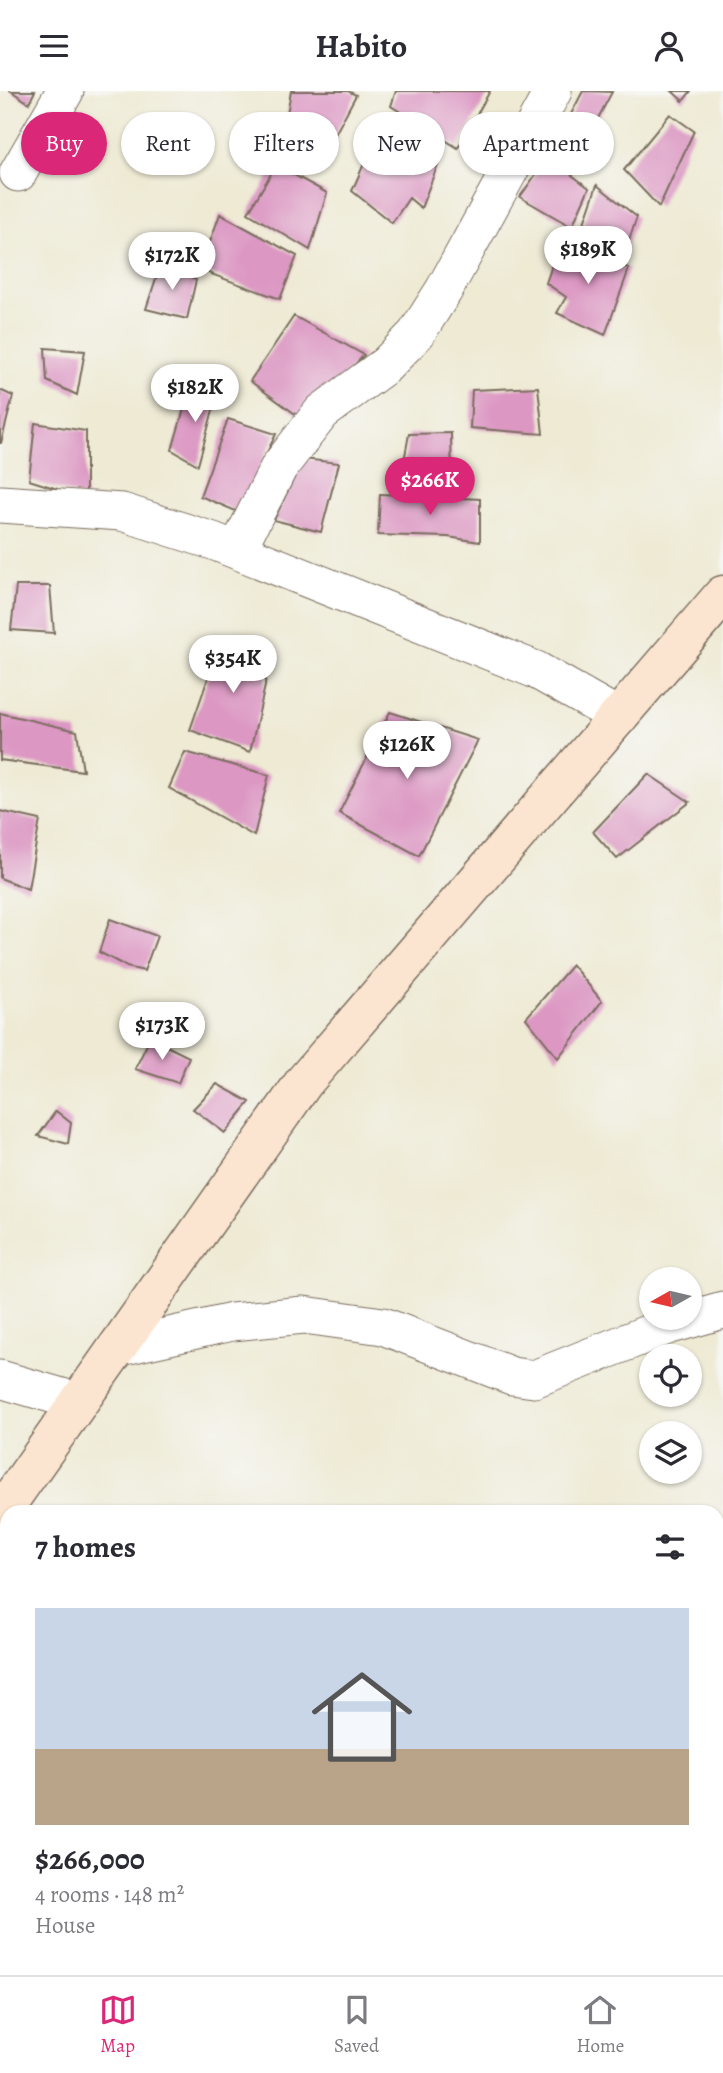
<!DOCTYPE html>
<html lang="en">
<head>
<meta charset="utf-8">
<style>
	body { margin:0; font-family:Alegreya,serif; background:#f7f7f7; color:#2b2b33; height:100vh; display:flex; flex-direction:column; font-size:26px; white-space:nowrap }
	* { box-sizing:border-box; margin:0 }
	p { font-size:23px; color:#7c7c81 }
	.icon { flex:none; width:38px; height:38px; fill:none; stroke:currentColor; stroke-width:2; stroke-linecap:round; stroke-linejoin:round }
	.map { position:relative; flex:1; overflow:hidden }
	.drawer { position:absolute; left:0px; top:1414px; width:724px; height:471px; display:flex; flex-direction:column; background:#fff; border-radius:21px 21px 0 0; box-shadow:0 2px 5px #0004 }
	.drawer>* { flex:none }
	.guide { position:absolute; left:21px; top:21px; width:682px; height:63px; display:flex; gap:14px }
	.needle { width:46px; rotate:262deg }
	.controls { position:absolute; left:639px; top:1176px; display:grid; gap:14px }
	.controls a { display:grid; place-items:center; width:63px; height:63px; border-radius:50%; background:#fff; box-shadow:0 2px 5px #0004; font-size:35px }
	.price { position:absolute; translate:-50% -60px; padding:0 16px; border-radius:24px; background:#fff; color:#222; font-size:23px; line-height:46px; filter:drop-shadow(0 2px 4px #0008) }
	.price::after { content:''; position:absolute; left:50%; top:42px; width:21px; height:16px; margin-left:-10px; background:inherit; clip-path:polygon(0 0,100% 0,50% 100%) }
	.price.selected { background:#db2777; color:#fff }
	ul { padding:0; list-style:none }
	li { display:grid; align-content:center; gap:14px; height:371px; padding:0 35px }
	li span { display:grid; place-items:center; height:217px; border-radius:0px; color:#555 }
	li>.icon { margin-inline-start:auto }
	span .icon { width:126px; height:126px; fill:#fffc; stroke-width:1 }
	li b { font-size:30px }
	h2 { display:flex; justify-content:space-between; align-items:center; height:84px; padding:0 35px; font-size:30px }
	.chip { padding:0 24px; border-radius:32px; background:#fff; box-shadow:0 2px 5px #0004; font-size:24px; line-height:63px }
	.chip.selected { background:#db2777; color:#fff }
	header { display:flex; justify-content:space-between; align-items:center; height:91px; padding:0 35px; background:#fff; font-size:32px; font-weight:600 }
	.menu { display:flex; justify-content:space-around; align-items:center; height:98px; border-top:2px solid #e1e1e2; background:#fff; font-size:19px; color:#7c7c81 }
	.menu a { display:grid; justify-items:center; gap:4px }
	.menu .selected { color:#db2777 }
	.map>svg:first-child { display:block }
</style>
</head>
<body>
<header><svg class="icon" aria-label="menu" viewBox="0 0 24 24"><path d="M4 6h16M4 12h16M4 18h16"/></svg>Habito<svg class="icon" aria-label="person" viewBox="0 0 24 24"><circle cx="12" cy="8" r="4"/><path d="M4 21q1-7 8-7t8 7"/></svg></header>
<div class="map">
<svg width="723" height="1884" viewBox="0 0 723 1884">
	<rect width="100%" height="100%" fill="#f6f6f2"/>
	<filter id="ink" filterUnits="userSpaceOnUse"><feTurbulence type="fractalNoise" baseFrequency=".0143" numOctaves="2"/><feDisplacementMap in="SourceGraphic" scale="14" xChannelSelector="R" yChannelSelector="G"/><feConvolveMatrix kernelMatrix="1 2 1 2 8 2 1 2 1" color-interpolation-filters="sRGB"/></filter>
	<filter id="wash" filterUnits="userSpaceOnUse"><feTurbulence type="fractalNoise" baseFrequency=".00686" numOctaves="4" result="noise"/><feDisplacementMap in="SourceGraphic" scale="28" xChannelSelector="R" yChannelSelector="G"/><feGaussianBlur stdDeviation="1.57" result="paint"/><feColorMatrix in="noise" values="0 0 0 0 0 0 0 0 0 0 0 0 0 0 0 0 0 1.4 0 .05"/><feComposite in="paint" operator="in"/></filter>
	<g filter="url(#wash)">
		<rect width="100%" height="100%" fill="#eeead4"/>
		<g id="blocks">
			<path fill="#dc97c3" d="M11,0h24l-6,12z
				M291,0h57l8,4 -25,47 -14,-10 -7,16 -26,-17z
				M396,0h94l-32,57 -67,-42z
				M583,0l29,1 -35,66 -21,-15z
				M672,0h19l-8,10z
				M670,23l24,17 -35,76 -35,-37z
				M381,34l62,26 -22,57 -12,-10 -17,25 -40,-32z
				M548,66l41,31 -17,39 -52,-30z
				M276,74l51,28 -17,57 -62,-37z
				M597,94l40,32 -14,40 -42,-25z
				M220,123l77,42 -17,43 -80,-29z
				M584,152l45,26 -24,66 -48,-22 9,-16 -20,-14 11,-32 19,1z
				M162,169l34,20 -9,39 -41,-10z
				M294,225l70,39 -43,46 -23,15 -48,-35z
				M45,257l40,3 -8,44 -30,-14z
				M191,294l26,10 -19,70 -26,-15z
				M538,296l5,47 -73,-6 2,-38z
				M0,299l13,6 -12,47h-1z
				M228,328l48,15 -38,78 -38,-16z
				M35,332l51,8v67l-57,-18z
				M451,342l1,49 -52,1 9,-49z
				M303,368l36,4 -18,69 -47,-12z
				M380,403l100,5v43l-32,-5 -70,-2z
				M16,495h34l4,47 -43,-3z
				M221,550l46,6 -2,39 -15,66 -60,-22z
				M390,621l88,28 -59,116 -80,-43z
				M0,622l77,18 6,40 -83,-11z
				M185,661l84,23 -15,61 -85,-48z
				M648,683l42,28 -73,57 -24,-27z
				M0,720l40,9 -12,69 -28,-11z
				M110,828l47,17 -13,35 -17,-4 -28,-15z
				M572,874l30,36 -44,57 -32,-40z
				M150,947l39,19 -11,26 -43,-14z
				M217,993l33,18 -25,31 -32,-24z
				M56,1020l15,12 -3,21 -30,-8z"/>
		</g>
	</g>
	<g filter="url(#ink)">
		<use href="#blocks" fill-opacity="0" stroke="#7a6d5e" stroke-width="2"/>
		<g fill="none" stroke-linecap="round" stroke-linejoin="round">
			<g stroke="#7a6d5e" stroke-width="39">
				<path id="street" d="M18,82l47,-82
					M0,413l122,8 91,29 323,129 83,47
					M237,459l42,-83 43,-55 64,-47 30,-31 28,-44 109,-199
					M116,1257l116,-26 72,-7 79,11 129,50 22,3 133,-53 56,-16
					M0,1288l79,23"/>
			</g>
			<g stroke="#7a6d5e" stroke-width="41">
				<path id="secondary" d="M0,1423l304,-432 419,-487"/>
			</g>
			<use href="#street" stroke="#fff" stroke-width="37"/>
			<use href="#secondary" stroke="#fce5d0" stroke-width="38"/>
		</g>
	</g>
</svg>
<div class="controls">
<a><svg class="needle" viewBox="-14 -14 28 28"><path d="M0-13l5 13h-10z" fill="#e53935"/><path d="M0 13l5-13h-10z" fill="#7c7c81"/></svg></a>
<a><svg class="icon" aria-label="locate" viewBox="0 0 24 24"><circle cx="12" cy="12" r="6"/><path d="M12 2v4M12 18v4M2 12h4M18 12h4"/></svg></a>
<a><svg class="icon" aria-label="layers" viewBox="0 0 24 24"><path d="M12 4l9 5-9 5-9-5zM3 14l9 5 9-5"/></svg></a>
</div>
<b class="price" style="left:588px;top:195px">$189K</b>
<b class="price" style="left:172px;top:201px">$172K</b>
<b class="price" style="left:195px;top:333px">$182K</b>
<b class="price selected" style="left:430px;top:426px">$266K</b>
<b class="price" style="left:233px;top:604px">$354K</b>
<b class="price" style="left:407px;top:690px">$126K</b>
<b class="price" style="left:162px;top:971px">$173K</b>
<div class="guide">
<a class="chip selected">Buy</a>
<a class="chip">Rent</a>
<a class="chip">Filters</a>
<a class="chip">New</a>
<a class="chip">Apartment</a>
</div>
<section class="drawer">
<h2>7 homes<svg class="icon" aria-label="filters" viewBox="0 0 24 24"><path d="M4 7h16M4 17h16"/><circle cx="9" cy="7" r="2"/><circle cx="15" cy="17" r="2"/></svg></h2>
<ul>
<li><span style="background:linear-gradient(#c9d6e8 65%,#b9a48a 0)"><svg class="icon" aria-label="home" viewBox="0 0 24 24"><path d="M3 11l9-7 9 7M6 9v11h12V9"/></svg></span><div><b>$266,000</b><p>4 rooms · 148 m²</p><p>House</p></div></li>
</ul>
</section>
</div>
<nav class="menu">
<a class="selected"><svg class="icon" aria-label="map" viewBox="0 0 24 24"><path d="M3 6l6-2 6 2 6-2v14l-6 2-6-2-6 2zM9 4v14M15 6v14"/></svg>Map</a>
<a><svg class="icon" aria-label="saved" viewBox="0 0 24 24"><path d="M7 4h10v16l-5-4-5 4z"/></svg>Saved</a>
<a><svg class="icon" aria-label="home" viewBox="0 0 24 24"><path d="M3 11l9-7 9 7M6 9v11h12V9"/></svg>Home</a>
</nav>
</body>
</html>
